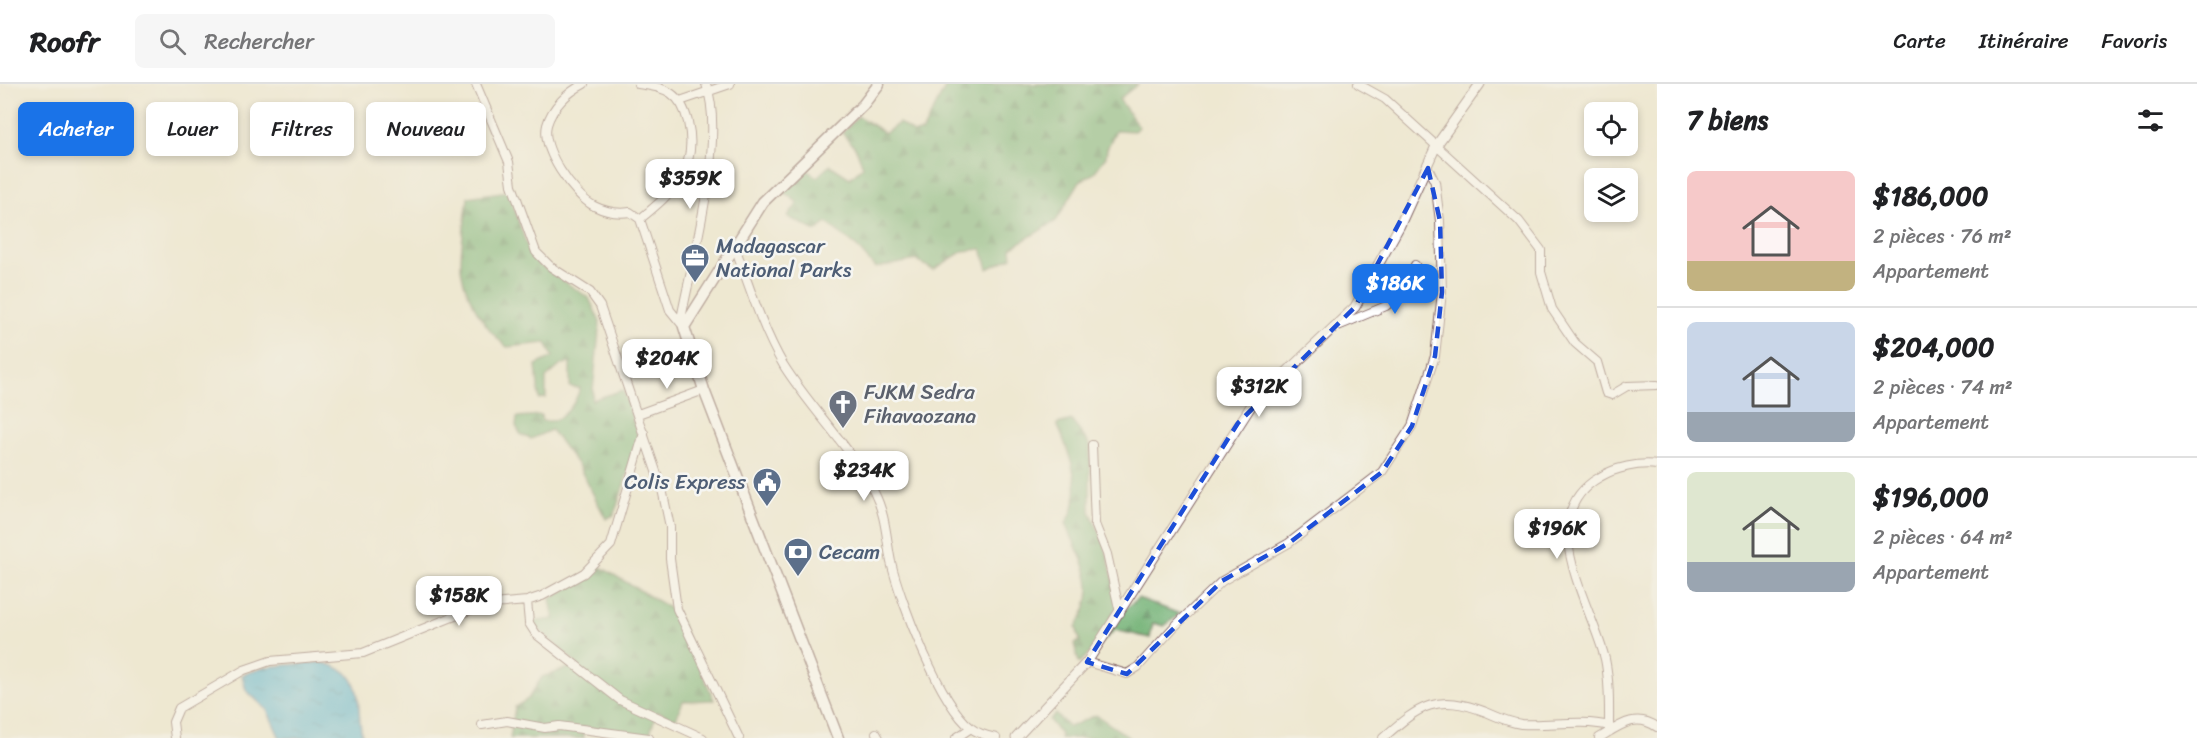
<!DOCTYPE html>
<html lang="fr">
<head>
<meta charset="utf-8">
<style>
	body { margin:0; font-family:Sriracha,sans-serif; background:#f6f6f6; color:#202124; height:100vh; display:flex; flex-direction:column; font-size:22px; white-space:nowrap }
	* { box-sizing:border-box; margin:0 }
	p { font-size:20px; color:#757577 }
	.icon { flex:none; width:33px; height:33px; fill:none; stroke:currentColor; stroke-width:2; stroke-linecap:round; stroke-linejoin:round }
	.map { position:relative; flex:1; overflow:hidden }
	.sheet { display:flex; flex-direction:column; background:#fff; width:540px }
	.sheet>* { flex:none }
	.top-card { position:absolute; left:18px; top:18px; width:570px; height:54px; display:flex; gap:12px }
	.tools { position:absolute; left:1584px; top:18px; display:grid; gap:12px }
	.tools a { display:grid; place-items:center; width:54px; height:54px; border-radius:9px; background:#fff; box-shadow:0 3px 9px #0003; font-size:30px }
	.price { position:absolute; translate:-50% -51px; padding:0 14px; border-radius:12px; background:#fff; color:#222; font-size:20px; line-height:39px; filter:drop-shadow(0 2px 3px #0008) }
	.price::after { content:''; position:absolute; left:50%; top:36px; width:18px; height:14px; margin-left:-9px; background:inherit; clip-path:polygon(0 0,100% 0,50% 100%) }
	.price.active { background:#1a73e8; color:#fff }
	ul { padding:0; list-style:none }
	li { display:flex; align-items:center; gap:18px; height:150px; padding:0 30px }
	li+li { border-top:2px solid #e0e0e0 }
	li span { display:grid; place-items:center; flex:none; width:168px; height:120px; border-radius:9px; color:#555 }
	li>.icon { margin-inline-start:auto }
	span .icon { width:72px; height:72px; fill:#fffc; stroke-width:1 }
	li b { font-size:26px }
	h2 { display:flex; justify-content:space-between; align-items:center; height:72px; padding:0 30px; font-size:26px }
	.tag { padding:0 21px; border-radius:9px; background:#fff; box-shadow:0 3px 9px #0003; font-size:21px; line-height:54px }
	.tag.active { background:#1a73e8; color:#fff }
	header { display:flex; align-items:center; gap:36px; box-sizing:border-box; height:84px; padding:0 30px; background:#fff; border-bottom:2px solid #e0e0e0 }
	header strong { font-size:28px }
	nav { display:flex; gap:33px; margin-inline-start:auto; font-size:21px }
	.search { width:420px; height:54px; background:#f6f6f6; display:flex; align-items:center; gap:15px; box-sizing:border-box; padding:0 21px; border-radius:9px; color:#757577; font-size:22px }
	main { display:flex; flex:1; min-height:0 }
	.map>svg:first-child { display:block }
</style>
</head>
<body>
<header>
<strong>Roofr</strong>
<div class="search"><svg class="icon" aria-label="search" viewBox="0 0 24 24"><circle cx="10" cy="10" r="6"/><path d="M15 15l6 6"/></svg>Rechercher</div>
<nav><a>Carte</a><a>Itinéraire</a><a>Favoris</a></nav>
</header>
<main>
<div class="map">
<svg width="1657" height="654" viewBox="0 0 1657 654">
	<defs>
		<pattern id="forest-firs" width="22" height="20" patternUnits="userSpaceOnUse" patternTransform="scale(1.5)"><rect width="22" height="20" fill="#70b072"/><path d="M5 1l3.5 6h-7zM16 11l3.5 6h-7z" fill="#5e8f5e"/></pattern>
		<pattern id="water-ripples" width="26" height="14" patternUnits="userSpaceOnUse" patternTransform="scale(1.5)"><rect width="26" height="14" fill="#56b4d4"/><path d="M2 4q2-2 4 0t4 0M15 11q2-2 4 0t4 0" fill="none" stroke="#4992ac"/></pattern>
	</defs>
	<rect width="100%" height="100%" fill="#f6f6f2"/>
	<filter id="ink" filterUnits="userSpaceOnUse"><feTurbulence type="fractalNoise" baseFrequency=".0167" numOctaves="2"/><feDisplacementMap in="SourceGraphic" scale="12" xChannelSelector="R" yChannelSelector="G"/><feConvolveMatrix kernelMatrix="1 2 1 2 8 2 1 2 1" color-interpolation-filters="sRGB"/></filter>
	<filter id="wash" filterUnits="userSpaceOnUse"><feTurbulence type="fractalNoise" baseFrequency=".008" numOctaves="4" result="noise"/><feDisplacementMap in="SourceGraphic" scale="24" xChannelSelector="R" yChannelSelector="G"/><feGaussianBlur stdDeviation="1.35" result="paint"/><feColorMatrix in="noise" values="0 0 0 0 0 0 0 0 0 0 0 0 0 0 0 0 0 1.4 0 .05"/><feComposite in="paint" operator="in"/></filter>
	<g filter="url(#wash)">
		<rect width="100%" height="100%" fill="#eee8d1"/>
		<path fill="url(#forest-firs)" stroke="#5d684e" stroke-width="1.5" d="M947,0h191l-19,15 20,28 -5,4 -18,-1 -9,19 -1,8 -13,17 -13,7 -24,40 -45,27 1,9 -24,12 -6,-20 -19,2 -30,19 -16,-10 -42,8 -18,-21 -30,-24 -11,8 -28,-14 10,-14 -17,-13 23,-22 13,9 13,-12 20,13 13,-12 -8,-19 -13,-14 16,-17 27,17 14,-10 15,10 8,-1z
			M508,107l20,58 10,15 51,34 11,24 -8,78 31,-10 14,42v13l-23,70 -8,4 -28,-54 -27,-35 -20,9 -10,-4 -5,-9 1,-9 24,-2 1,6c20,3 33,-16 38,-33l-10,-1v-24l-9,2 -15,13v20l-7,1 -3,-34 17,-8 -7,-14 -39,4c-21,-16 -47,-57 -46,-85 0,-21 5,-44 7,-65z
			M1071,336l19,25v66l15,34 16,68 17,-15 42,16 -16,12 -11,-3 -3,15 -35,-8 -36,33 -5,-19 6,-3 -4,-14c27,-42 6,-62 -10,-104 20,-29 4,-70 -9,-99z
			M599,482l77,46 38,88 -31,1 -7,18 -19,-8 -8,25 -66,-9 1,11h-74l5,-31 13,-8 14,-22 36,-12 -47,-43 23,-3 -4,-20 26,-15z
			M1055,630l14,13 27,-12 34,23h-70l1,-3 -12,-15z"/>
		<path fill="url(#water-ripples)" stroke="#506a80" stroke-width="1.5" d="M320,578c51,11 33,40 43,76h-83l-13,-28 -21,-20 -4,-15 24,-8z"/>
	</g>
	<g filter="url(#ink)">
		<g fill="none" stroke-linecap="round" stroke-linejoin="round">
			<g stroke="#836565" stroke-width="10">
				<path id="minor" d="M476,0l33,78 3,23 24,67 15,15 39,25 10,14 62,183 8,38v32l7,50 62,129
					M584,0c-16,8 -32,23 -37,41 -6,24 26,70 47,81 12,6 23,8 36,6l10,7 30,91 14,17
					M638,0c28,3 43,9 50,38 11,47 -15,70 -48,97
					M1358,0l27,15 134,122 22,29v22l11,37 23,34 22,19 9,31 6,2 15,-9 30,-1
					M680,17l50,-17
					M734,160c14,39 29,87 50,122 28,44 66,80 90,126 12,23 12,45 17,70 9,39 49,142 80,166 7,6 17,8 25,10
					M684,242l-2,-12c11,-57 44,-177 24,-230
					M1338,242l48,-20 18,-15 11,-26
					M638,330l66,-24
					M1092,361l3,79 12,30 13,59
					M527,517l2,22 7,11 84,66 83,38
					M1087,578l40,12 11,-7 35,-39 49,-47 67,-38 93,-71 30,-46 23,-70 7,-64 -2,-71 -5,-39 -7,-14
					M482,641l25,-4 38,7 14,-2 90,12
					M1609,648c0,-23 1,-50 -4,-73 -13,-54 -74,-143 -5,-182 14,-9 40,-15 57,-12
					M876,649l3,5
					M175,654l-2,-16 6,-14 65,-38 26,-9 93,-8 119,-48 45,-4 15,-5 42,-23 27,-28 33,-112
					M956,654l15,-10
					M1383,654c37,-33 54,-45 103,-26 12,5 21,10 35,12 29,2 59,-5 88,2
					M1599,654c20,-12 36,-26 58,-11"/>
			</g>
			<g stroke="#836565" stroke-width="11">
				<path id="tertiary" d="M1016,654l71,-76 164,-256 104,-99 45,-82 36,-79 44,-62"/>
			</g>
			<g stroke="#836565" stroke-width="13">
				<path id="secondary" d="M838,654l-134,-348 -20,-63 79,-125 100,-97 16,-21"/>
			</g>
			<use href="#minor" stroke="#fff" stroke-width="8"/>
			<use href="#tertiary" stroke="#fff" stroke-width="9"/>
			<use href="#secondary" stroke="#fff" stroke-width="10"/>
		</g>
	</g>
	<path d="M0 0H1657V654H0ZM1428,84l12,53 2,71 -7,64 -23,70 -30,46 -93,71 -67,38 -95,93 -40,-12 151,-239 117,-116z" fill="#eee8d1" fill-opacity=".55" fill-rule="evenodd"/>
	<path fill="none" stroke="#1d4ed8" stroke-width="4.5" stroke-dasharray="12 8" stroke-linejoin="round" d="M1428,84l12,53 2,71 -7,64 -23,70 -30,46 -93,71 -67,38 -95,93 -40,-12 151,-239 117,-116z"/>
	<defs>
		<g id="office-pin" transform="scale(1.5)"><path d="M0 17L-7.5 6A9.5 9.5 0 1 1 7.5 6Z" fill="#5c6f8a" stroke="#f6f6f2"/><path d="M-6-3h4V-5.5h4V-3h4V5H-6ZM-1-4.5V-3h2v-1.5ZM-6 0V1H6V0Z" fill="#fff"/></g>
		<g id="church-pin" transform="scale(1.5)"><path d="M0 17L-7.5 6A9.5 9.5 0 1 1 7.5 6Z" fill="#6b7280" stroke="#f6f6f2"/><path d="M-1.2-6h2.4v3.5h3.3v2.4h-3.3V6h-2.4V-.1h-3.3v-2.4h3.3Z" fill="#fff"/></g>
		<g id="civic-pin" transform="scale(1.5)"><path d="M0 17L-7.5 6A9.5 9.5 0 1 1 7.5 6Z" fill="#5c6f8a" stroke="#f6f6f2"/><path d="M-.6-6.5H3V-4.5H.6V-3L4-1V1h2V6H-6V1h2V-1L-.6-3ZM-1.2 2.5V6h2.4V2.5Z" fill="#fff"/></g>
		<g id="bank-pin" transform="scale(1.5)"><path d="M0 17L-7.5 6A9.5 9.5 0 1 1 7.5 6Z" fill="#5c6f8a" stroke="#f6f6f2"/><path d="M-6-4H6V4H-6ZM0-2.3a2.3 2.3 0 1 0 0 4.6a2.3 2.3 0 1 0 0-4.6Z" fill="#fff"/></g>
	</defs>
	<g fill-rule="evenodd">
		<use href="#office-pin" x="695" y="174"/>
		<use href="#church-pin" x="843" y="320"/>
		<use href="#civic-pin" x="767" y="398"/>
		<use href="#bank-pin" x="798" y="468"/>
	</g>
	<g text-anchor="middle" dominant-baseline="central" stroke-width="5" stroke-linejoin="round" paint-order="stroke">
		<g font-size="21" fill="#4e5e75" stroke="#f6f6f2" text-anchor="start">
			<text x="716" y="162">Madagascar<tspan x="716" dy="24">National Parks</tspan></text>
			<text x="746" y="398" text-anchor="end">Colis Express</text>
			<text x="819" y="468">Cecam</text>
		</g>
		<g font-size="21" fill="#5b616d" stroke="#f6f6f2" text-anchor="start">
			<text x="864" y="308">FJKM Sedra<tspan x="864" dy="24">Fihavaozana</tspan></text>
		</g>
	</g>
</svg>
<div class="tools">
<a><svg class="icon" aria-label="locate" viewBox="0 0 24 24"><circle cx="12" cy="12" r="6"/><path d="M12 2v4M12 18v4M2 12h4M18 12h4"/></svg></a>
<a><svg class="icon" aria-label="layers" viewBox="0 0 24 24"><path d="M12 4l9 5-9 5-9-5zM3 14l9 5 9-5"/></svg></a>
</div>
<b class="price" style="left:690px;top:126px">$359K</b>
<b class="price active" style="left:1395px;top:231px">$186K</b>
<b class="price" style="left:667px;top:306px">$204K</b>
<b class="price" style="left:1259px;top:334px">$312K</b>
<b class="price" style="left:864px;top:418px">$234K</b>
<b class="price" style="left:1557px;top:476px">$196K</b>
<b class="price" style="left:459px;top:543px">$158K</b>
<div class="top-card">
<a class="tag active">Acheter</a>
<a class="tag">Louer</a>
<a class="tag">Filtres</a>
<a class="tag">Nouveau</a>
</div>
</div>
<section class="sheet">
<h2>7 biens<svg class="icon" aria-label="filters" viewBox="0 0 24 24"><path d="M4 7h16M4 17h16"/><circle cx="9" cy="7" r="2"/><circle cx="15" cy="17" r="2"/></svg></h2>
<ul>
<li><span style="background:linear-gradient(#f6c9c9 75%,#c2b280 0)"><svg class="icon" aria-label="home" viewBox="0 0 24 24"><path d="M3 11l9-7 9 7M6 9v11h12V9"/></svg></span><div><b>$186,000</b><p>2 pièces · 76 m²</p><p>Appartement</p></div></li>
<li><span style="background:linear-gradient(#c9d6e8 75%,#9aa5b1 0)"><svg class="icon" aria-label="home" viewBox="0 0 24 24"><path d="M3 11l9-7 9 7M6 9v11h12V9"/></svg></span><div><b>$204,000</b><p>2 pièces · 74 m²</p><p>Appartement</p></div></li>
<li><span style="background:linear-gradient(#dfe7d0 75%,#9aa5b1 0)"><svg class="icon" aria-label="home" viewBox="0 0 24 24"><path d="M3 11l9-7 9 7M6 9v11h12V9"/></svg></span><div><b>$196,000</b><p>2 pièces · 64 m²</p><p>Appartement</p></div></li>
</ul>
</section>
</main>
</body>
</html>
